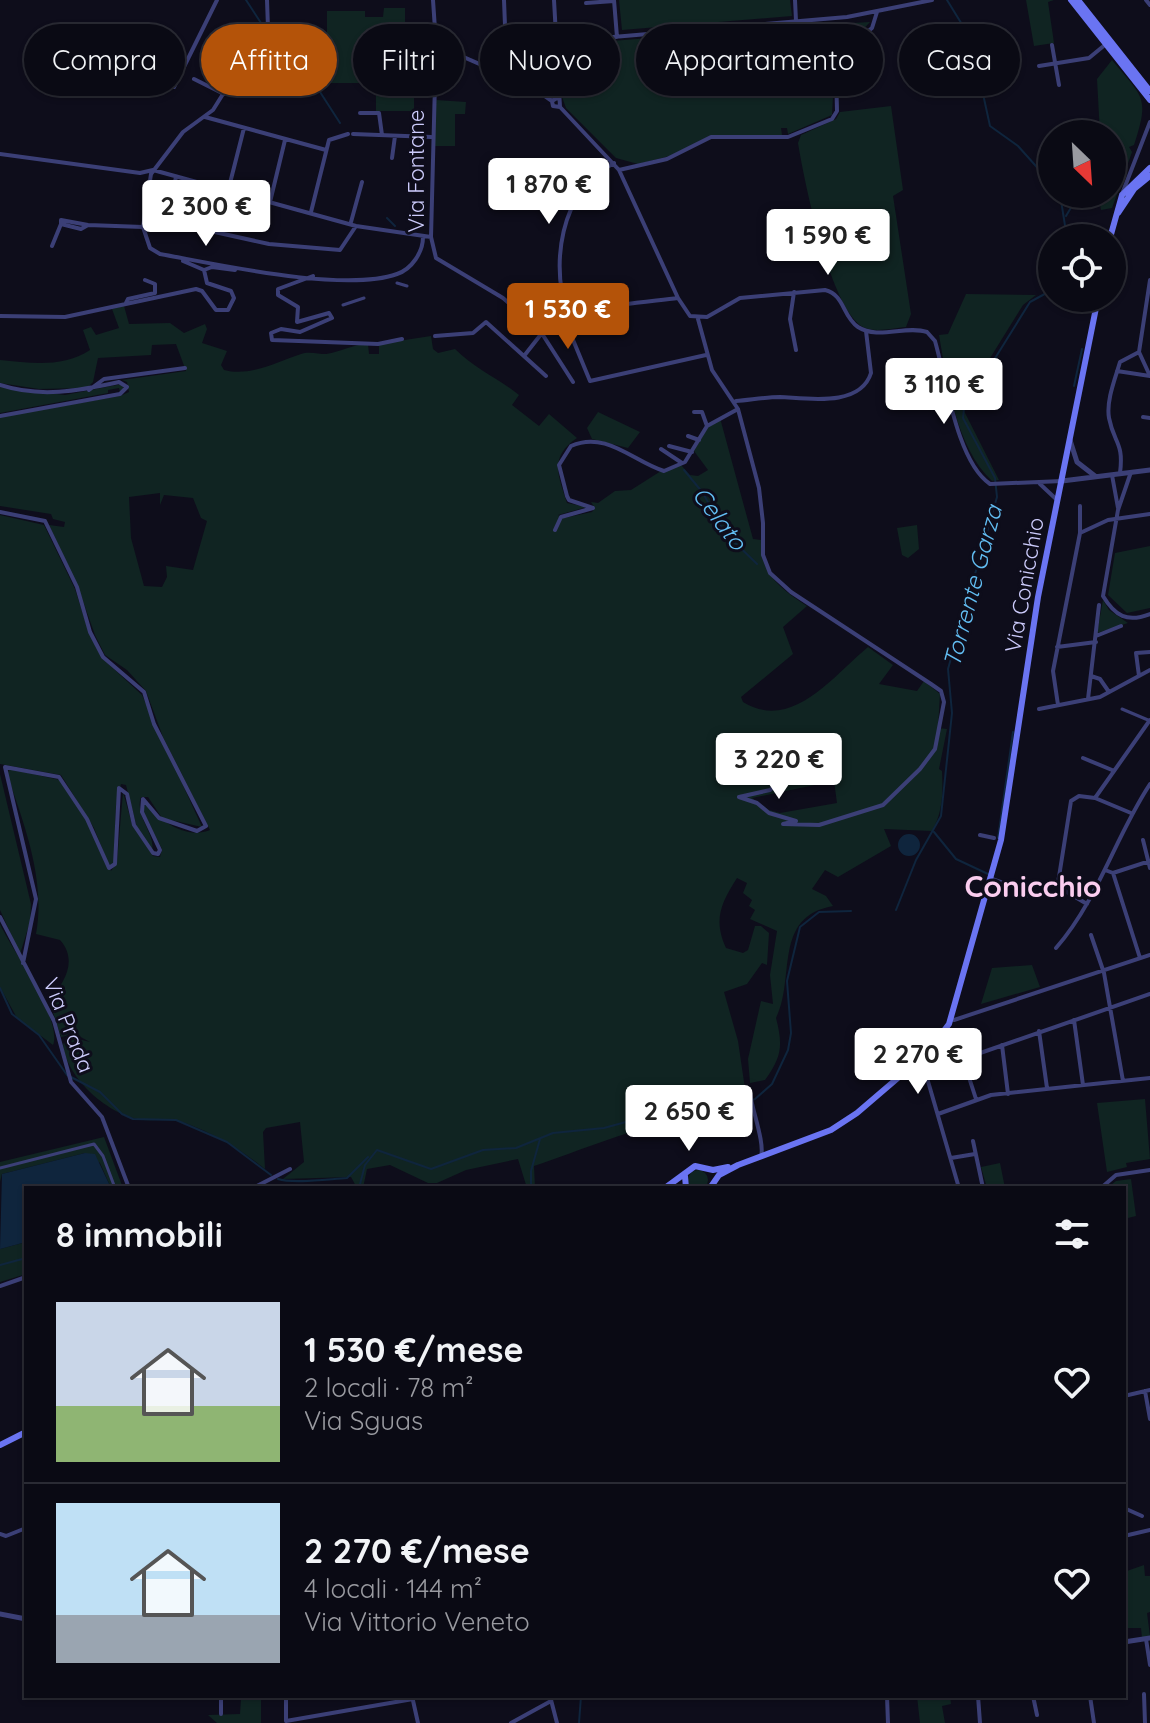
<!DOCTYPE html>
<html lang="it">
<head>
<meta charset="utf-8">
<style>
	body { margin:0; font-family:Quicksand,sans-serif; background:#13131d; color:#f1f3f6; height:100vh; display:flex; flex-direction:column; font-size:30px; white-space:nowrap }
	* { box-sizing:border-box; margin:0 }
	p { font-size:26px; color:#999aa0 }
	.icon { flex:none; width:44px; height:44px; fill:none; stroke:currentColor; stroke-width:2; stroke-linecap:round; stroke-linejoin:round }
	.map { position:relative; flex:1; overflow:hidden }
	.details { position:absolute; left:24px; top:1186px; width:1102px; height:512px; display:flex; flex-direction:column; background:#0a0a14; border-radius:0px; box-shadow:0 2px 6px #0004,0 0 0 2px #2a2b34 }
	.details>* { flex:none }
	.top-card { position:absolute; left:24px; top:24px; width:1102px; height:72px; display:flex; gap:16px }
	.needle { width:52px; rotate:155deg }
	.buttons { position:absolute; left:1038px; top:120px; display:grid; gap:16px }
	.buttons a { display:grid; place-items:center; width:88px; height:88px; border-radius:50%; background:#0a0a14; box-shadow:0 2px 6px #0004,0 0 0 2px #2a2b34; font-size:40px }
	.price { position:absolute; translate:-50% -68px; padding:0 18px; border-radius:8px; background:#fff; color:#222; font-size:26px; line-height:52px; filter:drop-shadow(0 2px 4px #0008) }
	.price::after { content:''; position:absolute; left:50%; top:48px; width:24px; height:18px; margin-left:-12px; background:inherit; clip-path:polygon(0 0,100% 0,50% 100%) }
	.price.selected { background:#b45309; color:#fff }
	ul { padding:0; list-style:none }
	li { display:flex; align-items:center; gap:24px; height:200px; padding:0 32px }
	li+li { border-top:2px solid #2a2b34 }
	li span { display:grid; place-items:center; flex:none; width:224px; height:160px; border-radius:0px; color:#555 }
	li>.icon { margin-inline-start:auto }
	span .icon { width:96px; height:96px; fill:#fffc; stroke-width:1 }
	li b { font-size:34px }
	h2 { display:flex; justify-content:space-between; align-items:center; height:96px; padding:0 32px; font-size:34px }
	.pill { padding:0 28px; border-radius:36px; background:#0a0a14; box-shadow:0 2px 6px #0004,0 0 0 2px #2a2b34; font-size:28px; line-height:72px }
	.pill.selected { background:#b45309; color:#fff }
	.map>svg:first-child { display:block }
</style>
</head>
<body>
<div class="map">
<svg width="1150" height="1723" viewBox="0 0 1150 1723">
	<rect width="100%" height="100%" fill="#0e0d1b"/>
	<path fill="#102422" fill-rule="evenodd" d="M619,0h171l2,16 -170,14z
		M1026,0h28l-6,2 6,41 -20,3z
		M384,8h21v30l9,1v72h-38v-23h-12v-5h-37v-72h38v6h18z
		M870,22l-35,38 -3,55 -44,19 -1,-6h-6l1,7h-71l-41,21 -32,8 -22,-6 -50,-50 -4,-11 1,-36 33,14 20,1 -5,-35 187,-14 1,26h5v-21l-4,-6z
		M1112,60c31,38 38,36 22,85l-5,2 3,5 -20,56 -11,2 -3,-16h14v-60h-12l-3,-55z
		M436,100l30,2 -1,12h-10v32h-21z
		M891,106l12,84 -10,6 18,118 -5,13c-12,1 -32,6 -43,0 -33,-18 -59,-147 -65,-184l3,-8 35,-16 4,-7z
		M805,228l4,17 -31,7 -4,-14z
		M966,294l70,1 -13,10 -62,100 38,75 -7,1c-36,-34 -45,-99 -53,-146l9,-1z
		M124,306l5,18 41,-1 14,10 21,-9 2,5 -5,14 25,8 -6,14 3,5c26,7 53,-8 77,-16 7,-3 18,0 25,0 15,-2 27,-10 42,-10l1,10h10v-10l52,-8 2,13 5,4 17,-4c20,20 43,29 64,46l-7,10 27,21 10,-12 28,24c-28,19 -19,37 -10,65l20,4 -29,8 6,3 28,-6 3,-4 -4,-6 7,1 17,-12 16,-1 30,-19 20,-6 9,10 8,1 10,-6 -14,-19 14,-24 12,-9 33,121 8,1c-1,34 19,48 46,66l-24,21 10,27 -52,43 2,5c49,30 89,-25 125,-55l25,18 -14,19 38,7 7,-10 16,13 -2,34 9,1 -8,40 3,2c1,22 1,41 -10,60l-48,-2 7,17 -53,31 -13,-7 -13,19 14,7 7,10c-61,11 -37,72 -57,112 7,27 6,39 -11,62l-15,3 -2,-24 13,-58 12,3 -3,-29 7,-44 -27,-12 5,-9 -6,-4 3,-6 -9,-7 4,-10 -10,-5c-16,25 -24,42 -11,70l17,5 5,-3 7,-24h6l8,7 -2,32 -5,-2 -15,21 -23,8 14,49 11,75c-22,5 -44,1 -67,4 -50,8 -100,30 -148,46l1,22h-8l-9,-29 -52,11 -29,13h-9l-38,-18 -23,4 -4,19h-6l-6,-11 -68,2 21,-17 -4,-40 -34,6 -3,4 2,37c-25,-20 -50,-35 -80,-46 -14,-5 -27,-2 -42,-3 -34,-4 -77,-42 -80,-76l7,-7 20,5 -15,-8 -14,3 -12,-37c16,-17 29,-40 11,-60l-24,-6c10,-54 -12,-110 -29,-160l3,-5 50,11 30,46 21,45 6,-9 6,-70 9,32 21,32 7,1 2,-8 -19,-38 1,-8c16,17 41,37 66,27l-47,-93 -17,-46 -19,-21 -22,-15 -10,-20 -17,-48 -29,-62 15,2 1,-5 -12,-3 -2,-5 -51,-8v-89l120,-21 9,-4 -2,-10 -5,-2 64,-9 -10,-27 -24,1 -1,10 -53,3 -5,24 -6,6 -48,1 -39,-6v-23c31,3 63,8 90,-10l-7,-20 8,-3 5,8 23,-7 -7,-19zM160,493v12l4,-10 29,3 8,20 6,3 -14,49 -27,-4 1,11 -5,10 -18,-1 -13,-48 -2,-41zM834,781l3,22 -57,10 -11,-3 -17,-12z
		M122,384l2,6 -4,2 -1,-4 -11,2v3l-108,20v-26l65,8z
		M598,412l42,20 -12,16 -36,-9 -5,-11z
		M0,515l44,10 31,64 14,44 13,25 40,37 60,132 -40,-9 -14,-21h-7c-7,18 15,38 11,53l-15,-22 -11,-43 -5,-1 -5,21 -2,59 -5,2 -15,-38 -33,-53 -61,-11z
		M917,525l2,24 -11,9 -6,-3 -5,-27z
		M1150,546v62l-23,5 -19,-18 7,-42z
		M1103,600l6,10 19,13 -31,10z
		M0,774l31,130 -1,18 -10,32 -20,-44z
		M0,924c12,26 63,96 53,121l-36,-27 -17,-31z
		M1032,965l8,22 -59,17 11,-36z
		M1145,1099l5,60 -24,4 1,4 -20,5 -10,-69z
		M104,1137l19,51h-12l-11,-25 -15,-10 -83,21 -2,8v-20z
		M1000,1163l5,25h-18l-6,-21z
		M688 1180a10 10 0 1 1 20 0a10 10 0 1 1-20 0Z
		M1131,1179l5,37 -12,3v-31h-17l9,-7z
		M26,1242v32l-26,8v-33z
		M1144,1565l1,11h5v36l-3,1 3,23 -8,2 -1,-10h-13l-4,-56z
		M257,1696h4v27h-44l-9,-8 32,-1 1,-15z
		M917,1696h33l1,8 -9,2 3,17h-25z"/>
	<path fill="#0f253d" d="M898 845a11 11 0 1 1 22 0a11 11 0 1 1-22 0Z
		M85,1153l10,1 16,34h-85v54l-26,7 2,-75z"/>
	<g fill="none" stroke-linecap="round" stroke-linejoin="round">
		<path stroke="#0f253d" stroke-width="2" d="M246,0l17,26
			M947,0l24,39 19,87 28,20 34,38
			M278,48l24,16 38,59
			M1060,194l7,44
			M1066,216l13,-22
			M387,218l8,8
			M1074,386l8,-37
			M684,470l19,23 21,39 33,32
			M934,832l22,27 32,15
			M998,838l15,-106
			M896,910l20,-50 25,-44 11,-103 -4,-44 49,-172 -2,-19 -32,-60 1,-10 66,-106 22,-12
			M0,988l12,26 27,21 28,40 33,17 22,22 11,5 43,1 51,22 44,33
			M278,1179c15,5 51,0 69,-1l21,-21
			M359,1188l6,-23 12,-15 54,19 52,-19 33,-2 37,-15 51,-5 73,-20h48l30,-9 17,-15 16,-34 3,-17 -4,-52 13,-54 19,-15 32,-1
			M531,1188v-17l9,-32
			M0,1265l26,-7
			M23,1426l3,-1
			M579,1723l2,-27"/>
		<path stroke="#3b3f76" stroke-width="3" d="M397,283l10,3
			M343,305l21,-7
			M1122,709l26,11
			M0,1168l94,-24 9,12 12,32"/>
		<path stroke="#3b3f76" stroke-width="4" d="M267,0l1,28 -15,18 -40,64 -30,22 -32,42 -8,53 7,21 10,6c56,10 184,39 237,20 15,-5 26,-22 26,-37
			M433,0l3,44 -5,193 5,21 67,40 36,31 34,53
			M504,0l3,77
			M554,0l6,107
			M614,0l3,37
			M795,0l1,21
			M1146,0l4,5
			M586,3l28,-2
			M268,28l2,7 13,11
			M555,42l292,-25 85,-17
			M436,44c38,20 81,32 116,57
			M1052,45l7,40
			M1039,66l50,-8 17,-14
			M194,79l30,15
			M174,87l43,-87
			M557,98l-5,3 1,5 7,1 59,63 59,128 12,18 17,1 33,-19 85,-8c20,5 17,26 33,37 20,13 48,-2 69,5l8,9c11,38 22,121 55,143l72,-3
			M360,113h19l3,22
			M205,117l121,33
			M353,134l78,3
			M0,154l140,19 13,-3 203,56 75,11
			M392,158l3,-22
			M619,170l48,-11 44,-22h77l44,-18 5,-8 -1,-40 5,-17 31,-26 5,-16
			M176,177l-8,37 6,9 95,21 71,6 16,-24
			M228,191l16,-63
			M1122,194l28,-72
			M270,202l15,-62
			M311,212l18,-72 19,-6
			M351,222l11,-40
			M88,225l-7,4 -20,-5v-4l27,5 55,2
			M52,246l9,-22
			M183,261l21,9 8,-3 23,3
			M313,276l-35,13v6l20,12 -1,15 32,-9 3,5 -32,14 -19,-3 -10,4 1,7 106,4 24,-5
			M794,292l-4,27 6,31
			M126,303l2,-4 27,-6v-9l-10,-4
			M0,316l65,1 131,-28 6,2 14,19h12l6,-12 -3,-7 -24,-8 -3,-13
			M564,318l26,63 116,-26
			M568,318c-17,-54 -10,-125 46,-155
			M698,319l14,51 26,39 21,79 4,35v32l7,18 21,19 140,92 10,7 3,11 -9,47 -15,20 -37,36 -64,20 -36,-1 13,-3 -27,-8 -12,-10 -18,-6
			M539,329c31,-22 101,-26 139,-31
			M435,336l38,-3 13,-11 60,54
			M524,356l18,-23
			M1117,371l33,5
			M1150,376l-11,-24 11,-72
			M0,385c40,13 78,6 119,-3l8,5 -7,7 -120,22
			M89,390l15,-11 81,-11
			M736,401c14,-1 29,-4 44,-4 26,1 80,11 91,-24l-5,-42
			M694,412h8l5,14
			M1143,417l7,1
			M688,436l11,4
			M669,446l23,6
			M661,449l21,14
			M1131,472l-13,38 -15,86c12,20 24,27 47,18
			M1120,473c4,-31 -6,-29 -11,-55 -3,-17 6,-39 11,-56l19,-10
			M1112,475l6,33
			M1040,484l16,15
			M1080,506v27
			M0,512l45,9 32,66 13,45 13,25 41,35 10,32 52,102 -9,5 -38,-13 -16,-19 -1,13 18,38 -2,4 -5,-1 -19,-28 -7,-31 -8,-6 -4,76 -6,4 -22,-49 -28,-42 -54,-10 31,132 -13,64
			M555,530l6,-13 32,-9 -24,-8 -2,-4 -8,-31 12,-19c35,-16 63,16 93,25l21,-9 22,-36 31,-17
			M1096,636l25,-10
			M1057,647l39,-5
			M1091,676l9,3 9,13
			M1139,676l-3,-23 14,-1
			M1088,699l11,-94
			M1058,705l-5,-34 27,-138 28,-13 42,-6
			M1039,709l61,-12 50,-27
			M1083,758l29,12
			M739,797l31,-7 19,-17
			M1095,798l55,-78
			M980,835l14,3
			M1143,840l7,28
			M1105,870l8,3 37,-12
			M1113,873l27,85
			M992,879l26,9 8,8
			M1087,904l-27,-16 -2,-5 13,-82 8,-5 16,2 36,15
			M0,917l54,104 17,61 31,35 27,71
			M1091,935l13,38 19,108
			M1056,948c42,-48 59,-111 94,-164
			M954,1020l196,-65
			M1074,1020l9,65
			M1039,1031l8,57
			M1002,1045l6,49
			M926,1056l-1,15 34,117
			M750,1093c2,17 15,50 11,64
			M976,1099l-13,-40 187,-65
			M938,1114l53,-19 159,-17
			M973,1141l10,47
			M951,1158l24,-4
			M253,1188l37,-19
			M1101,1188l15,-13 34,-5
			M0,1286l26,-9
			M1145,1391l5,28
			M1124,1396l26,-6
			M1124,1508l18,8
			M0,1534l6,2 20,-8
			M1124,1536l26,-6
			M1146,1639l4,26
			M1144,1694l1,29
			M286,1696v25
			M412,1696l6,27
			M550,1696l7,27
			M887,1696l1,27
			M978,1696l2,27
			M1033,1696l4,19
			M1090,1696l4,27
			M221,1714v-18
			M286,1721l127,-22
			M511,1723l40,-22"/>
		<path stroke="#3b3f76" stroke-width="5" d="M1070,440l7,22 18,14
			M1062,481l88,-11
			M0,1614l26,5
			M1124,1642l26,-4"/>
		<path stroke="#6a74f2" stroke-width="6" d="M1071,0l79,100
			M1078,0l72,91
			M1118,213l16,-24 16,-13
			M1110,238l12,-43 28,-27
			M685,1176l1,12
			M665,1188l30,-22 18,4 15,-3
			M710,1188l9,-13 19,-10 93,-35 26,-17 70,-60 22,-29 52,-184 37,-243 60,-299
			M0,1445l26,-13"/>
	</g>
	<g text-anchor="middle" dominant-baseline="central" stroke-width="6" stroke-linejoin="round" paint-order="stroke">
		<g font-size="22" fill="#cccbfb" stroke="#0e0d1b">
			<text transform="translate(416 171) rotate(-90)">Via Fontane</text>
			<text transform="translate(1024 585) rotate(-80)">Via Conicchio</text>
			<text transform="translate(69 1025) rotate(68)">Via Prada</text>
		</g>
		<g font-size="24" font-style="italic" fill="#62bdf2" stroke="#0e0d1b">
			<text transform="translate(720 518) rotate(53)">Celato</text>
			<text transform="translate(972 586) rotate(-75)">Torrente Garza</text>
		</g>
		<g font-size="30" font-weight="bold" fill="#fbcdef" stroke="#0e0d1b">
			<text x="1033" y="886">Conicchio</text>
		</g>
	</g>
</svg>
<div class="buttons">
<a><svg class="needle" viewBox="-14 -14 28 28"><path d="M0-13l5 13h-10z" fill="#e53935"/><path d="M0 13l5-13h-10z" fill="#999aa0"/></svg></a>
<a><svg class="icon" aria-label="locate" viewBox="0 0 24 24"><circle cx="12" cy="12" r="6"/><path d="M12 2v4M12 18v4M2 12h4M18 12h4"/></svg></a>
</div>
<b class="price" style="left:549px;top:226px">1 870 €</b>
<b class="price" style="left:206px;top:248px">2 300 €</b>
<b class="price" style="left:828px;top:277px">1 590 €</b>
<b class="price selected" style="left:568px;top:351px">1 530 €</b>
<b class="price" style="left:944px;top:426px">3 110 €</b>
<b class="price" style="left:779px;top:801px">3 220 €</b>
<b class="price" style="left:918px;top:1096px">2 270 €</b>
<b class="price" style="left:689px;top:1153px">2 650 €</b>
<div class="top-card">
<a class="pill">Compra</a>
<a class="pill selected">Affitta</a>
<a class="pill">Filtri</a>
<a class="pill">Nuovo</a>
<a class="pill">Appartamento</a>
<a class="pill">Casa</a>
</div>
<section class="details">
<h2>8 immobili<svg class="icon" aria-label="filters" viewBox="0 0 24 24"><path d="M4 7h16M4 17h16"/><circle cx="9" cy="7" r="2"/><circle cx="15" cy="17" r="2"/></svg></h2>
<ul>
<li><span style="background:linear-gradient(#c9d6e8 65%,#8fb573 0)"><svg class="icon" aria-label="home" viewBox="0 0 24 24"><path d="M3 11l9-7 9 7M6 9v11h12V9"/></svg></span><div><b>1 530 €/mese</b><p>2 locali · 78 m²</p><p>Via Sguas</p></div><svg class="icon" aria-label="heart" viewBox="0 0 24 24"><path d="M12 20l-8-8c-3-5 5-10 8-4 3-6 11-1 8 4z"/></svg></li>
<li><span style="background:linear-gradient(#bfe0f5 70%,#9aa5b1 0)"><svg class="icon" aria-label="home" viewBox="0 0 24 24"><path d="M3 11l9-7 9 7M6 9v11h12V9"/></svg></span><div><b>2 270 €/mese</b><p>4 locali · 144 m²</p><p>Via Vittorio Veneto</p></div><svg class="icon" aria-label="heart" viewBox="0 0 24 24"><path d="M12 20l-8-8c-3-5 5-10 8-4 3-6 11-1 8 4z"/></svg></li>
</ul>
</section>
</div>
</body>
</html>
